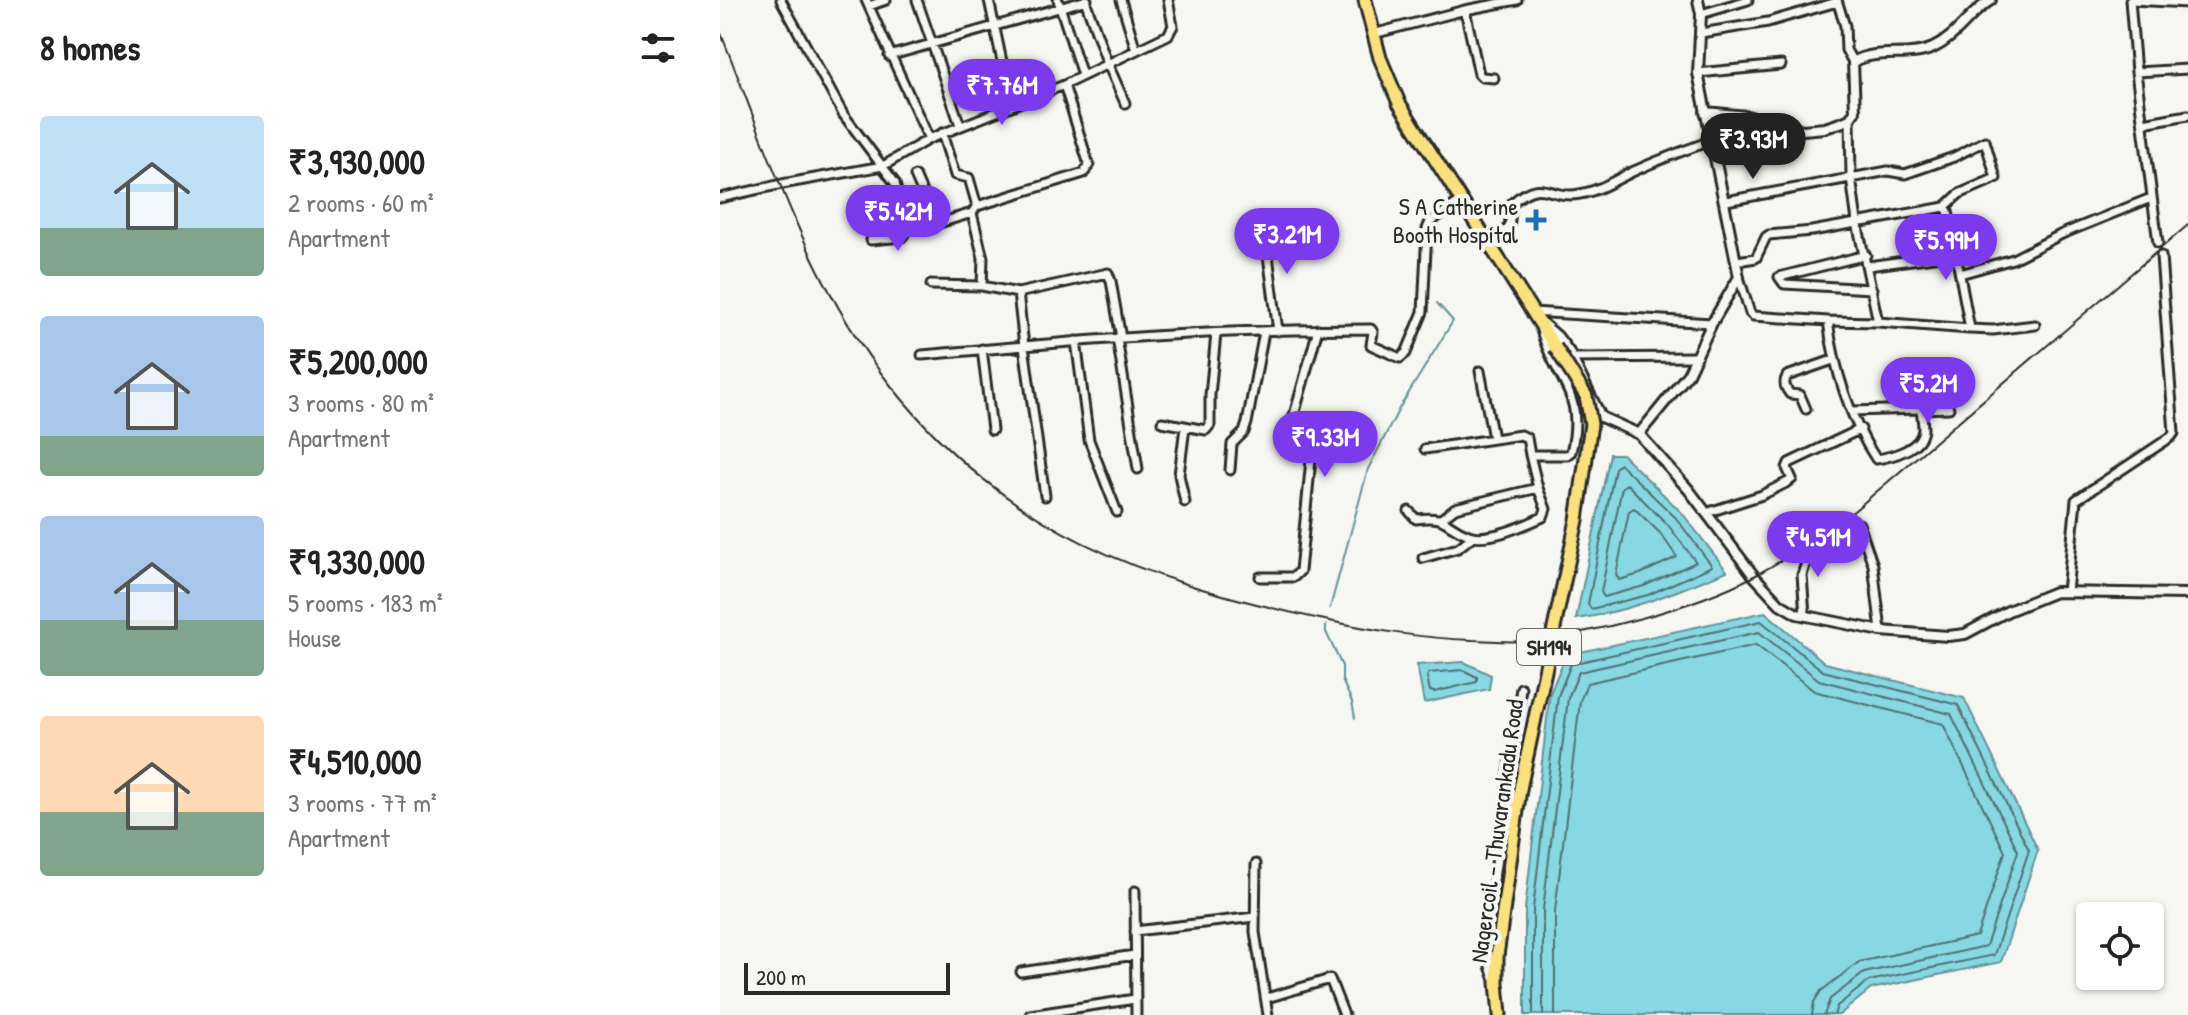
<!DOCTYPE html>
<html lang="en">
<head>
<meta charset="utf-8">
<style>
	body { margin:0; font-family:"Patrick Hand",sans-serif; background:#f6f6f6; color:#222; height:100vh; display:flex; flex-direction:column; font-size:30px; white-space:nowrap }
	* { box-sizing:border-box; margin:0 }
	p { font-size:26px; color:#767676 }
	.icon { flex:none; width:44px; height:44px; fill:none; stroke:currentColor; stroke-width:2; stroke-linecap:round; stroke-linejoin:round }
	.map { position:relative; flex:1; overflow:hidden }
	.sheet { display:flex; flex-direction:column; background:#fff; width:720px }
	.sheet>* { flex:none }
	.controls { position:absolute; left:1356px; top:902px; display:grid; gap:16px }
	.controls a { display:grid; place-items:center; width:88px; height:88px; border-radius:8px; background:#fff; box-shadow:0 2px 6px #0004; font-size:40px }
	.scale { position:absolute; left:24px; bottom:20px; width:206px; box-sizing:border-box; padding-left:8px; border:4px solid #2b2b2b; border-top:0; font-size:22px; line-height:28px; white-space:nowrap; color:#2b2b2b; -webkit-text-stroke:6px #f6f6f2; paint-order:stroke }
	.price { position:absolute; translate:-50% -68px; padding:0 18px; border-radius:28px; background:#7c3aed; color:#fff; font-size:26px; line-height:52px; filter:drop-shadow(0 2px 4px #0008) }
	.price::after { content:''; position:absolute; left:50%; top:48px; width:24px; height:18px; margin-left:-12px; background:inherit; clip-path:polygon(0 0,100% 0,50% 100%) }
	.price.active { background:#222; color:#fff }
	ul { padding:0; list-style:none }
	li { display:flex; align-items:center; gap:24px; height:200px; padding:0 40px }
	li span { display:grid; place-items:center; flex:none; width:224px; height:160px; border-radius:8px; color:#555 }
	li>.icon { margin-inline-start:auto }
	span .icon { width:96px; height:96px; fill:#fffc; stroke-width:1 }
	li b { font-size:34px }
	h2 { display:flex; justify-content:space-between; align-items:center; height:96px; padding:0 40px; font-size:34px }
	main { display:flex; flex:1; min-height:0 }
	.map>svg:first-child { display:block }
</style>
</head>
<body>
<main>
<section class="sheet">
<h2>8 homes<svg class="icon" aria-label="filters" viewBox="0 0 24 24"><path d="M4 7h16M4 17h16"/><circle cx="9" cy="7" r="2"/><circle cx="15" cy="17" r="2"/></svg></h2>
<ul>
<li><span style="background:linear-gradient(#bfe0f5 70%,#7fa58c 0)"><svg class="icon" aria-label="home" viewBox="0 0 24 24"><path d="M3 11l9-7 9 7M6 9v11h12V9"/></svg></span><div><b>₹3,930,000</b><p>2 rooms · 60 m²</p><p>Apartment</p></div></li>
<li><span style="background:linear-gradient(#a9c7e8 75%,#7fa58c 0)"><svg class="icon" aria-label="home" viewBox="0 0 24 24"><path d="M3 11l9-7 9 7M6 9v11h12V9"/></svg></span><div><b>₹5,200,000</b><p>3 rooms · 80 m²</p><p>Apartment</p></div></li>
<li><span style="background:linear-gradient(#a9c7e8 65%,#7fa58c 0)"><svg class="icon" aria-label="home" viewBox="0 0 24 24"><path d="M3 11l9-7 9 7M6 9v11h12V9"/></svg></span><div><b>₹9,330,000</b><p>5 rooms · 183 m²</p><p>House</p></div></li>
<li><span style="background:linear-gradient(#ffd9b3 60%,#7fa58c 0)"><svg class="icon" aria-label="home" viewBox="0 0 24 24"><path d="M3 11l9-7 9 7M6 9v11h12V9"/></svg></span><div><b>₹4,510,000</b><p>3 rooms · 77 m²</p><p>Apartment</p></div></li>
</ul>
</section>
<div class="map">
<svg width="1468" height="1015" viewBox="0 0 1468 1015">
	<rect width="100%" height="100%" fill="#f6f6f2"/>
	<filter id="ink" filterUnits="userSpaceOnUse"><feTurbulence type="fractalNoise" baseFrequency=".0125" numOctaves="2"/><feDisplacementMap in="SourceGraphic" scale="16" xChannelSelector="R" yChannelSelector="G"/><feConvolveMatrix kernelMatrix="1 2 1 2 8 2 1 2 1" color-interpolation-filters="sRGB"/></filter>
	<g filter="url(#ink)">
		<path fill="#87d8e2" stroke="#629399" stroke-width="2" d="M890,454h12l60,59 45,58c-50,20 -97,41 -151,48z
			M1045,612l60,51 139,35 74,152 -37,112 -130,27 -32,26h-314v-106l25,-216 16,-38z
			M744,662l27,13 -2,14 -65,14 -7,-38z"/>
		<g fill="none" stroke-linecap="round" stroke-linejoin="round">
			<path stroke="#507074" stroke-width="2" d="M900,464l56,54 36,48 -64,29 -57,14 -3,-5 27,-136z
				M907,484l41,41 28,37 -52,24 -40,11 -3,-5 21,-105z
				M914,508l26,25 17,24 -37,17 -21,6 -3,-5 13,-64z
				M743,670l14,7v5l-43,10 -4,-1 -3,-14 2,-4z
				M813,1015v-106l25,-213 13,-32 190,-43 62,50 135,34 71,145 -35,105 -125,26 -32,25 -3,9
				M823,1015v-105l25,-212 11,-26 180,-40 60,48 132,34 67,137 -32,95 -122,27 -34,26 -6,16
				M835,1015v-104l25,-210 7,-18 169,-38 58,46 129,33 62,128 -28,84 -118,26 -38,29 -7,11 -2,13"/>
			<path stroke="#629399" stroke-width="2" d="M610,608l38,-139 32,-62 53,-86 -16,-18
				M606,625v7l16,34v14l10,22 3,16"/>
			<g stroke="#2b2b2b" stroke-width="13">
				<path id="minor" d="M61,0l62,114 52,69 11,48 -4,6 -31,3
					M146,0l63,139 135,-54 104,-50 5,-9 -5,-26
					M197,0l43,125
					M269,0l15,71 11,34
					M338,0l24,75
					M365,0l22,62 18,41
					M401,0l15,50
					M1117,0l8,26 1,24 7,12
					M1410,0l6,72 22,171
					M1411,0l57,3
					M149,6l17,-6
					M745,10l52,-10
					M981,14l47,-14
					M981,33l67,-11 69,-20
					M653,34l92,-24 14,64 3,3 12,1
					M169,56l198,-56
					M1416,72l52,-3
					M978,73l83,-8
					M1130,119l1,58 6,45 21,100
					M1423,123l45,-8
					M222,133l13,42 14,3 8,28 -5,7 11,45 -1,28 36,7 90,-20 3,8 10,57
					M195,176l21,48 36,-11
					M0,198l62,-14 101,-18 46,-27
					M1006,201l162,-30 17,3 49,-17 31,-16 11,37 -37,16 -14,13
					M257,206l107,-33 5,-8 -25,-80
					M544,225l14,106
					M768,240l21,-12 3,-25c32,-28 36,-3 68,-9 19,-3 35,-14 52,-22 26,-12 53,-22 81,-32
					M1146,255l-87,22 5,7 88,5
					M1017,261l19,-3 10,-21 3,-2 43,-4 133,-24 3,4 22,118
					M1148,266l87,-12
					M1240,274l53,-15 49,-25 89,-36
					M1019,277l11,36 3,3 75,5 50,1 92,7 23,1 42,-5
					M211,285l51,1
					M298,293l6,53c115,-11 232,-17 347,-17l2,3 -2,13 29,13 6,-5 17,-41 4,-83 3,-7 32,-22
					M812,312l180,11
					M1108,321c6,47 22,99 48,138 15,-2 46,-10 47,-30 0,-6 -1,-13 -2,-20
					M397,338l21,131
					M356,341l13,99 28,72
					M262,349l10,81
					M202,355l102,-9 21,150
					M852,358l125,-1
					M760,371l13,67
					M1086,409l-6,-14 -10,-1c-5,-6 -7,-11 -3,-18l46,-16
					M1132,411l97,-3
					M442,422l44,8 4,-5v-30l6,-61
					M705,449l96,-14 6,3 3,17
					M510,470l2,-26 12,-12 3,-9 17,-91
					M465,502l-6,-27 6,-48
					M689,511l7,8c34,-4 26,6 53,16 19,7 56,-10 74,-18l3,-8 -8,-21
					M986,513l56,-18 26,-13 4,-3 -5,-11 2,-5 72,-34
					M721,519l14,-11 83,-20 -8,-33h37l4,-3c15,-61 -16,-70 -30,-122
					M1139,524l14,41 8,66
					M703,558l35,-10 14,-11
					M540,577h34l6,-6 13,-132 -4,-6 -15,-2 -3,-5 27,-97
					M1347,592l9,-92 95,-63 3,-4 -13,-177
					M1085,615l-3,-40 11,-34
					M536,864l-1,68 13,83
					M415,891l1,124
					M415,931l120,-14
					M301,972l114,-17
					M774,977l-4,-11 3,-80 28,-198
					M547,998l63,-19 14,36
					M310,1015l105,-16"/>
			</g>
			<g stroke="#2b2b2b" stroke-width="14">
				<path id="tertiary" d="M985,112l42,4 56,14 22,-2 18,-6 7,-3 5,-8 -2,-49c23,-14 55,-3 80,-14 24,-11 36,-35 58,-48
					M822,323l15,13 12,16 32,65 38,17 50,56 65,86 26,28 17,10 84,17 67,5 17,-2 43,-23 47,-19 133,2
					M919,434l49,-60 24,-51 27,-46 -41,-204 3,-59 -3,-14"/>
			</g>
			<g stroke="#2b2b2b" stroke-width="17">
				<path id="primary" d="M645,0l15,58 19,45 156,244
					M777,956v27l3,32"/>
			</g>
			<use href="#minor" stroke="#f6f6f2" stroke-width="7"/>
			<use href="#tertiary" stroke="#f6f6f2" stroke-width="8"/>
			<use href="#primary" stroke="#fae180" stroke-width="11"/>
			<path stroke="#2b2b2b" stroke-width="2" d="M0,31c48,120 90,255 172,356 118,146 250,193 428,232 52,11 99,19 153,21 16,0 34,3 51,1 72,-8 167,-32 232,-66 35,-19 67,-41 98,-64l334,-286"/>
			<g stroke="#2b2b2b" stroke-width="17" stroke-linecap="butt">
				<path id="primary-bridge" d="M777,956l23,-167 57,-269 14,-96 -5,-28 -31,-49"/>
			</g>
			<use href="#primary-bridge" stroke="#fae180" stroke-width="11"/>
		</g>
	</g>
	<path fill="#1f6fb2" stroke="#f6f6f2" stroke-width="3" d="M812 208h8v8h8v8h-8v8h-8v-8h-8v-8h8z"/>
	<g text-anchor="middle" dominant-baseline="central" stroke-width="8" stroke-linejoin="round" paint-order="stroke">
		<rect fill="#f6f6f2" stroke="#686867" stroke-width="2" x="797" y="629" width="64" height="36" rx="6"/>
		<g font-size="22" font-weight="bold" fill="#2b2b2b">
			<text x="829" y="647">SH194</text>
		</g>
		<g font-size="24" fill="#2b2b2b" stroke="#f6f6f2" text-anchor="end">
			<text x="798" y="206">S A Catherine<tspan x="798" dy="28">Booth Hospital</tspan></text>
		</g>
		<g font-size="24" fill="#2b2b2b" stroke="#f6f6f2">
			<text transform="translate(776 831) rotate(-82)">Nagercoil - Thuvarankadu Road</text>
		</g>
	</g>
</svg>
<div class="controls">
<a><svg class="icon" aria-label="locate" viewBox="0 0 24 24"><circle cx="12" cy="12" r="6"/><path d="M12 2v4M12 18v4M2 12h4M18 12h4"/></svg></a>
</div>
<div class="scale">200 m</div>
<b class="price" style="left:282px;top:127px">₹7.76M</b>
<b class="price active" style="left:1033px;top:181px">₹3.93M</b>
<b class="price" style="left:178px;top:253px">₹5.42M</b>
<b class="price" style="left:567px;top:276px">₹3.21M</b>
<b class="price" style="left:1226px;top:282px">₹5.99M</b>
<b class="price" style="left:1208px;top:425px">₹5.2M</b>
<b class="price" style="left:605px;top:479px">₹9.33M</b>
<b class="price" style="left:1098px;top:579px">₹4.51M</b>
</div>
</main>
</body>
</html>
